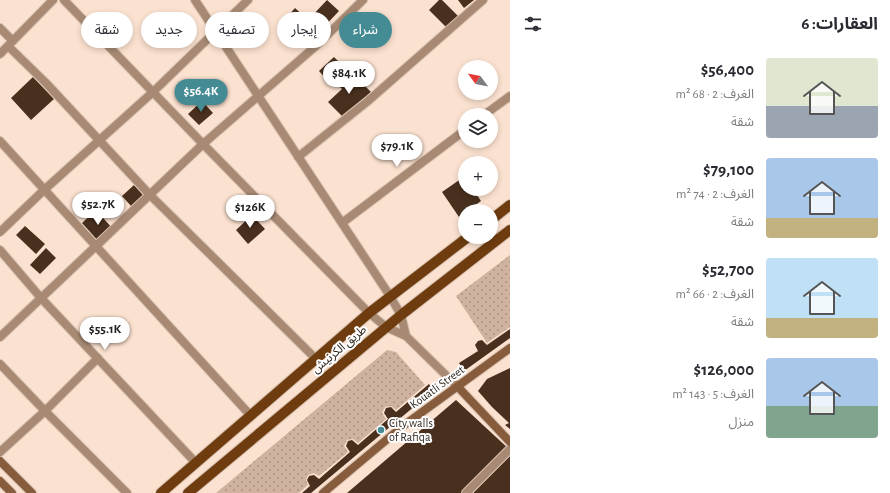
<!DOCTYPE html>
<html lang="ar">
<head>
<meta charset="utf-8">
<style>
	body { margin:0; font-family:"Alegreya Sans","Noto Sans Arabic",sans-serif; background:#f7f7f7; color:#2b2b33; direction:rtl; height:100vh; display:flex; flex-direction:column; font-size:15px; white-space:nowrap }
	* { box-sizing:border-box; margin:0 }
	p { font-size:13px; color:#7c7c81 }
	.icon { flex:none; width:22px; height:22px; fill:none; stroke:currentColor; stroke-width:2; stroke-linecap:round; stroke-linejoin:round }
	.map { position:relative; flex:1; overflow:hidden; direction:ltr }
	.drawer { display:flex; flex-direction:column; background:#fff; width:380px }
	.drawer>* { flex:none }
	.hud { position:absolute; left:12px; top:12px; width:380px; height:36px; direction:rtl; display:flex; gap:8px }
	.needle { width:26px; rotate:302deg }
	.buttons { position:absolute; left:458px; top:60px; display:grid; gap:8px }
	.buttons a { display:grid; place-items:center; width:40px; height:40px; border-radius:50%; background:#fff; box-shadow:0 2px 6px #0003; font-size:20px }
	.price { position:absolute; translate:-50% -34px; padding:0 9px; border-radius:14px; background:#fff; color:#222; font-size:13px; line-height:26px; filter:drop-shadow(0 1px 2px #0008) }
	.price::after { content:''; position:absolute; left:50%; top:24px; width:12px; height:9px; margin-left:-6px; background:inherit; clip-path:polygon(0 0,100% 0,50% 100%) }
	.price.current { background:#448b94; color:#fff }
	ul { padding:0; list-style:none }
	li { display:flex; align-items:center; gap:12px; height:100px; padding:0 12px }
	li span { display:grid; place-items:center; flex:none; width:112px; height:80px; border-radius:4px; color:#555 }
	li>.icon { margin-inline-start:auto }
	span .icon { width:48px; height:48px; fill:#fffc; stroke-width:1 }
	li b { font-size:17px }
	h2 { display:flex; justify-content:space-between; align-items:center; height:48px; padding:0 12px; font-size:17px }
	.chip { padding:0 14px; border-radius:18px; background:#fff; box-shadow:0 2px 6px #0003; font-size:14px; line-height:36px }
	.chip.current { background:#448b94; color:#fff }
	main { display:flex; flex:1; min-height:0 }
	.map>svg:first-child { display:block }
</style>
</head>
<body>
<main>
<section class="drawer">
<h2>العقارات: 6<svg class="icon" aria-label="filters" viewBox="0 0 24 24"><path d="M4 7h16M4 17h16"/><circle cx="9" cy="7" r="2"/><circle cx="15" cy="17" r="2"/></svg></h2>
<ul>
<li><span style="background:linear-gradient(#dfe7d0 60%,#9aa5b1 0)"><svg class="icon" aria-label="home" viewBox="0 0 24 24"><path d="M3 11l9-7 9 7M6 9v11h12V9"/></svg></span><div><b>$56,400</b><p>الغرف: 2 · 68 m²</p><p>شقة</p></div></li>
<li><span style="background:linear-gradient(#a9c7e8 75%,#c2b280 0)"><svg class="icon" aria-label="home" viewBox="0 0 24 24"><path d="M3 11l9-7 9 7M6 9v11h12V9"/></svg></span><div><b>$79,100</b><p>الغرف: 2 · 74 m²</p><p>شقة</p></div></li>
<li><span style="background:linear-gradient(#bfe0f5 75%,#c2b280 0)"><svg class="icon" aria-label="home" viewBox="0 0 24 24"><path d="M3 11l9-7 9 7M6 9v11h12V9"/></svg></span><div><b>$52,700</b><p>الغرف: 2 · 66 m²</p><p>شقة</p></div></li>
<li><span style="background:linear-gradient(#a9c7e8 60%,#7fa58c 0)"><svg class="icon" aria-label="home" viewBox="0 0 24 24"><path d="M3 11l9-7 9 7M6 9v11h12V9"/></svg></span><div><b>$126,000</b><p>الغرف: 5 · 143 m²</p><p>منزل</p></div></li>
</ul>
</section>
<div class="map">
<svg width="510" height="493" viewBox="0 0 510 493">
	<defs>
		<pattern id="park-dots" width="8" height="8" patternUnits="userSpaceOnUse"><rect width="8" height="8" fill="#cfb3a0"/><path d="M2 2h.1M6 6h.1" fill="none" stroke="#a99282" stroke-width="1.8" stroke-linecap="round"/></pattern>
	</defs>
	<rect width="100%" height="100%" fill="#fbe1cf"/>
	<path fill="url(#park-dots)" d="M510,255v72l-23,16 -31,-47z
		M387,350l9,2 29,33 -29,25 -5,-4 -6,1 -3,6 4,6 -28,24 -5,-4 -6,1 -3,6 4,6 -29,24 -5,-3 -6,2 -2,5 2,5 -9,8h-83z"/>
	<path fill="#49301e" d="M327,0l12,11 -18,19 -12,-11z
		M439,0h3l16,16 -12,11 -17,-17z
		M458,0h16l-10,8z
		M295,8l24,22 -14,16 -24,-22z
		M334,57l14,14 -16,14 -13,-14z
		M352,73l19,19 -28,25 -15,-15 14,-13 -3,-3z
		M33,77l21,22 -23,21 -20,-22z
		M202,101l11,12 -14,12 -11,-11z
		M465,176v13h8l8,12 -14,10h-2v2l-6,4 -17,-25z
		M134,185l9,10 -12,11 -9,-10z
		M96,210l17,19 -14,13 -17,-19z
		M252,215l13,14 -17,15 -12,-14z
		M25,226l20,18 -9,10 -20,-19z
		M46,248l10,10 -16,16 -10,-9z
		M510,329v9l-46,33 -5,-8 19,-12 -3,-6 3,-4 4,-1 5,5z
		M510,368v61l-5,-4 4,-2 -17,-16 -14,-16 9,-12z
		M429,384l5,6 -123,103h-9l8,-7 -3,-6 2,-4 5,-1 5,4 31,-27 -4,-6 2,-5 4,-1 6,5 30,-26 -4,-6 2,-5 5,-1 5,5z
		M456,400l54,50 -44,43h-119z
		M510,456v37h-37z"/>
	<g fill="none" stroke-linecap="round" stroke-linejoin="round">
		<g stroke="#d7c0b0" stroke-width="10">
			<path id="street" d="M64,0l139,144 166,169 17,14 20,9
				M195,0l195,296 11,19 5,21 52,51
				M0,28l13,13
				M8,46l38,37 104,112 166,164
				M0,54l53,-54
				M484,115l26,-19
				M0,141l251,275
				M298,157l70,-56 115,-101
				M342,223l123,-93
				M0,232l44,-42 109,-98 95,-92
				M0,250l41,48 155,165
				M0,337l96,-91 107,-102 114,-99 46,-45
				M0,364l45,47 82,82
				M0,452l45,-41 53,-53
				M466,493l44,-44"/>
		</g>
		<g stroke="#d7c0b0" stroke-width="10">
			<path id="secondary" d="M458,387l52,55
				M0,461l32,32
				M0,481l12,12
				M323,493l80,-67 107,-78"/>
		</g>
		<g stroke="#d7c0b0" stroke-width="12">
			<path id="primary" d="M491,220l19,-15
				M161,493l208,-180 99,-76
				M188,493l213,-178 109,-85"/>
		</g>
		<use href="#street" stroke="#a88a74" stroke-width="8"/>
		<use href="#secondary" stroke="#875c3d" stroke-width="8"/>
		<use href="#primary" stroke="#6e3c0e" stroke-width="10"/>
	</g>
	<circle fill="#448b94" stroke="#fff" stroke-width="1.5" cx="381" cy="430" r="4"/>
	<g text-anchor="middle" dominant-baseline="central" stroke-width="4" stroke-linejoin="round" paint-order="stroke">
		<g font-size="12" fill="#312821" stroke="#fff">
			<text transform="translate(339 349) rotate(-40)">طريق الكرنيش</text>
			<text transform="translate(437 387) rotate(-36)">Kouatli Street</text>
		</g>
		<g font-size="12" fill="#312821" stroke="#fff" text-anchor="start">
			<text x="389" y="423">City walls<tspan x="389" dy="14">of Rafiqa</tspan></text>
		</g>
	</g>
</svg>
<div class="buttons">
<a><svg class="needle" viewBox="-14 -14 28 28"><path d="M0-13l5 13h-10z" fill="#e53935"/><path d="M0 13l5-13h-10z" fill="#7c7c81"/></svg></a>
<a><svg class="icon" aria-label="layers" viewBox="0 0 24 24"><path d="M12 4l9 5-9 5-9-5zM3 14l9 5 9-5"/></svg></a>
<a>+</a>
<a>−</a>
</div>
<b class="price" style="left:349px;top:95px">$84.1K</b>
<b class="price current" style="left:201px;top:113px">$56.4K</b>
<b class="price" style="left:397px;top:168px">$79.1K</b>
<b class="price" style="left:98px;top:226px">$52.7K</b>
<b class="price" style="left:250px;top:229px">$126K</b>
<b class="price" style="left:105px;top:351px">$55.1K</b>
<div class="hud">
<a class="chip current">شراء</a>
<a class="chip">إيجار</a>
<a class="chip">تصفية</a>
<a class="chip">جديد</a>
<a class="chip">شقة</a>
</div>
</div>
</main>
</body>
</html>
